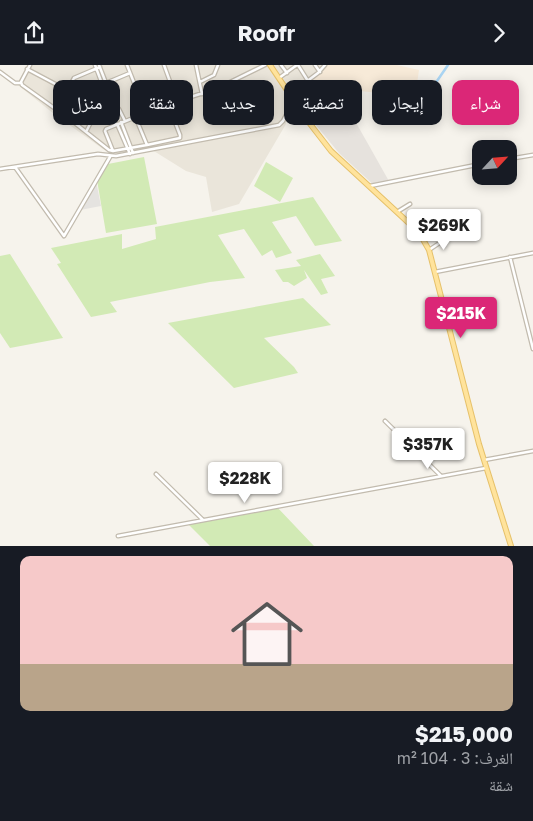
<!DOCTYPE html>
<html lang="ar">
<head>
<meta charset="utf-8">
<style>
	body { margin:0; font-family:"Golos Text","Noto Naskh Arabic",sans-serif; background:#242831; color:#f1f3f6; direction:rtl; height:100vh; display:flex; flex-direction:column; font-size:19px; white-space:nowrap }
	* { box-sizing:border-box; margin:0 }
	p { font-size:16px; color:#9ea1a6 }
	.icon { flex:none; width:28px; height:28px; fill:none; stroke:currentColor; stroke-width:2; stroke-linecap:round; stroke-linejoin:round }
	.map { position:relative; height:481px; overflow:hidden; direction:ltr }
	.details { display:flex; flex-direction:column; background:#171b24; flex:1 }
	.details>* { flex:none }
	.top-card { position:absolute; left:15px; top:15px; width:504px; height:45px; direction:rtl; display:flex; gap:10px }
	.needle { width:32px; rotate:64deg }
	.buttons { position:absolute; left:472px; top:75px; display:grid; gap:10px }
	.buttons a { display:grid; place-items:center; width:45px; height:45px; border-radius:10px; background:#171b24; box-shadow:0 2px 12px #0003; font-size:25px }
	.price { position:absolute; translate:-50% -42px; padding:0 11px; border-radius:5px; background:#fff; color:#222; font-size:16px; line-height:32px; filter:drop-shadow(0 1px 2px #0008) }
	.price::after { content:''; position:absolute; left:50%; top:30px; width:15px; height:11px; margin-left:-8px; background:inherit; clip-path:polygon(0 0,100% 0,50% 100%) }
	.price.on { background:#db2777; color:#fff }
	ul { padding:0; list-style:none }
	li { display:grid; align-content:center; gap:10px; height:265px; padding:0 20px }
	li+li { border-top:1px solid #363941 }
	li span { display:grid; place-items:center; height:155px; border-radius:10px; color:#555 }
	li>.icon { margin-inline-start:auto }
	span .icon { width:90px; height:90px; fill:#fffc; stroke-width:1 }
	li b { font-size:21px }
	.pill { padding:0 18px; border-radius:10px; background:#171b24; box-shadow:0 2px 12px #0003; font-size:18px; line-height:45px }
	.pill.on { background:#db2777; color:#fff }
	header { display:flex; justify-content:space-between; align-items:center; height:65px; padding:0 20px; background:#171b24; font-size:22px; font-weight:700 }
	.map>svg:first-child { display:block }
</style>
</head>
<body>
<header><svg class="icon" aria-label="forward" viewBox="0 0 24 24"><path d="M9 5l7 7-7 7"/></svg>Roofr<svg class="icon" aria-label="share" viewBox="0 0 24 24"><path d="M12 15V3M7 8l5-5 5 5M5 13v7h14v-7"/></svg></header>
<div class="map">
<svg width="533" height="481" viewBox="0 0 533 481">
	<rect width="100%" height="100%" fill="#f6f3ec"/>
	<path fill="#eae5da" d="M28,0h298l-17,16 -19,11 -4,32 -47,80 -27,8 -6,-35 -20,-6 -37,-23 -32,5 -14,-4 -49,-35 -36,-29z"/>
	<path fill="#f7ead8" d="M326,0h71l22,5 -4,27 -73,-8 -34,25 -15,-22z"/>
	<path fill="#e6e2dd" d="M341,31l49,87 -14,4 -37,-34 -28,-34z"/>
	<path fill="#d2eab5" d="M144,92l13,67 -51,9 -9,-53 11,-16z
		M266,97l27,16 -13,24 -26,-16z
		M313,132l29,44 -27,5 -19,-30 -24,6 20,31 -16,5 -4,-8 -10,6 -18,-27 -26,6 27,43 -35,4 -100,20 7,10 -26,5 -34,-53 4,-1 -10,-15 71,-14v15l34,-10 -1,-12z
		M10,189l53,84 -53,10 -10,-15v-77z
		M320,189l15,22 -14,3 7,14 -7,2 -17,-25 3,8 -13,8 -6,-4h-5l-8,-12 26,-4 -5,-6z
		M303,233l28,27 -67,13 30,29 4,6 -64,15 -66,-65z
		M276,441l38,40h-104l-23,-23z"/>
	<path fill="#e5e3e0" d="M96,116l5,25 -21,4z"/>
	<g fill="none" stroke-linecap="round" stroke-linejoin="round">
		<path stroke="#a9d4f2" stroke-width="2.5" d="M408,33h14l6,-4 20,-29"/>
		<g stroke="#c2bbae" stroke-width="5">
			<path id="minor" d="M30,0l-9,17 1,3 49,35 38,30 4,1 34,-6 -12,-29
				M95,0l16,43 -1,5 5,12
				M99,0l16,41 4,3 6,12
				M127,0l19,48
				M164,0l13,36
				M196,0l6,29
				M281,0l6,8
				M298,0l10,16
				M315,0l5,7
				M27,4l83,44
				M0,7l15,11h6
				M279,13l18,-13
				M200,17l14,-7 4,-10
				M290,29l28,-21 7,-8
				M58,44l16,-31 26,-11
				M71,55l16,-29 43,-18
				M121,57l12,31
				M117,59l13,30
				M86,67l12,-24
				M147,80l33,-7v-3l-12,-31
				M113,86l-8,-20 1,-2 62,-25 48,-15 49,-24
				M509,94l24,-4
				M15,102l49,69 46,-79
				M0,104l98,-15 18,2 163,-31 4,-4 11,-21
				M370,121l111,-22
				M397,147l13,-8
				M429,185l21,-14
				M510,192l23,92
				M435,207l98,-19
				M385,356l56,55
				M484,395l49,-9
				M156,409l47,46
				M118,471l368,-68"/>
		</g>
		<g stroke="#e6c16a" stroke-width="6">
			<path id="major" d="M270,0l37,55 24,31 81,75 9,10 8,14 50,194 32,102"/>
		</g>
		<use href="#minor" stroke="#fff" stroke-width="2.5"/>
		<use href="#major" stroke="#ffe39c" stroke-width="4"/>
	</g>
</svg>
<div class="buttons">
<a><svg class="needle" viewBox="-14 -14 28 28"><path d="M0-13l5 13h-10z" fill="#e53935"/><path d="M0 13l5-13h-10z" fill="#9ea1a6"/></svg></a>
</div>
<b class="price" style="left:444px;top:186px">$269K</b>
<b class="price on" style="left:461px;top:274px">$215K</b>
<b class="price" style="left:428px;top:405px">$357K</b>
<b class="price" style="left:245px;top:439px">$228K</b>
<div class="top-card">
<a class="pill on">شراء</a>
<a class="pill">إيجار</a>
<a class="pill">تصفية</a>
<a class="pill">جديد</a>
<a class="pill">شقة</a>
<a class="pill">منزل</a>
</div>
</div>
<section class="details">
<ul>
<li><span style="background:linear-gradient(#f6c9c9 70%,#b9a48a 0)"><svg class="icon" aria-label="home" viewBox="0 0 24 24"><path d="M3 11l9-7 9 7M6 9v11h12V9"/></svg></span><div><b>$215,000</b><p>الغرف: 3 · 104 m²</p><p>شقة</p></div></li>
</ul>
</section>
</body>
</html>
